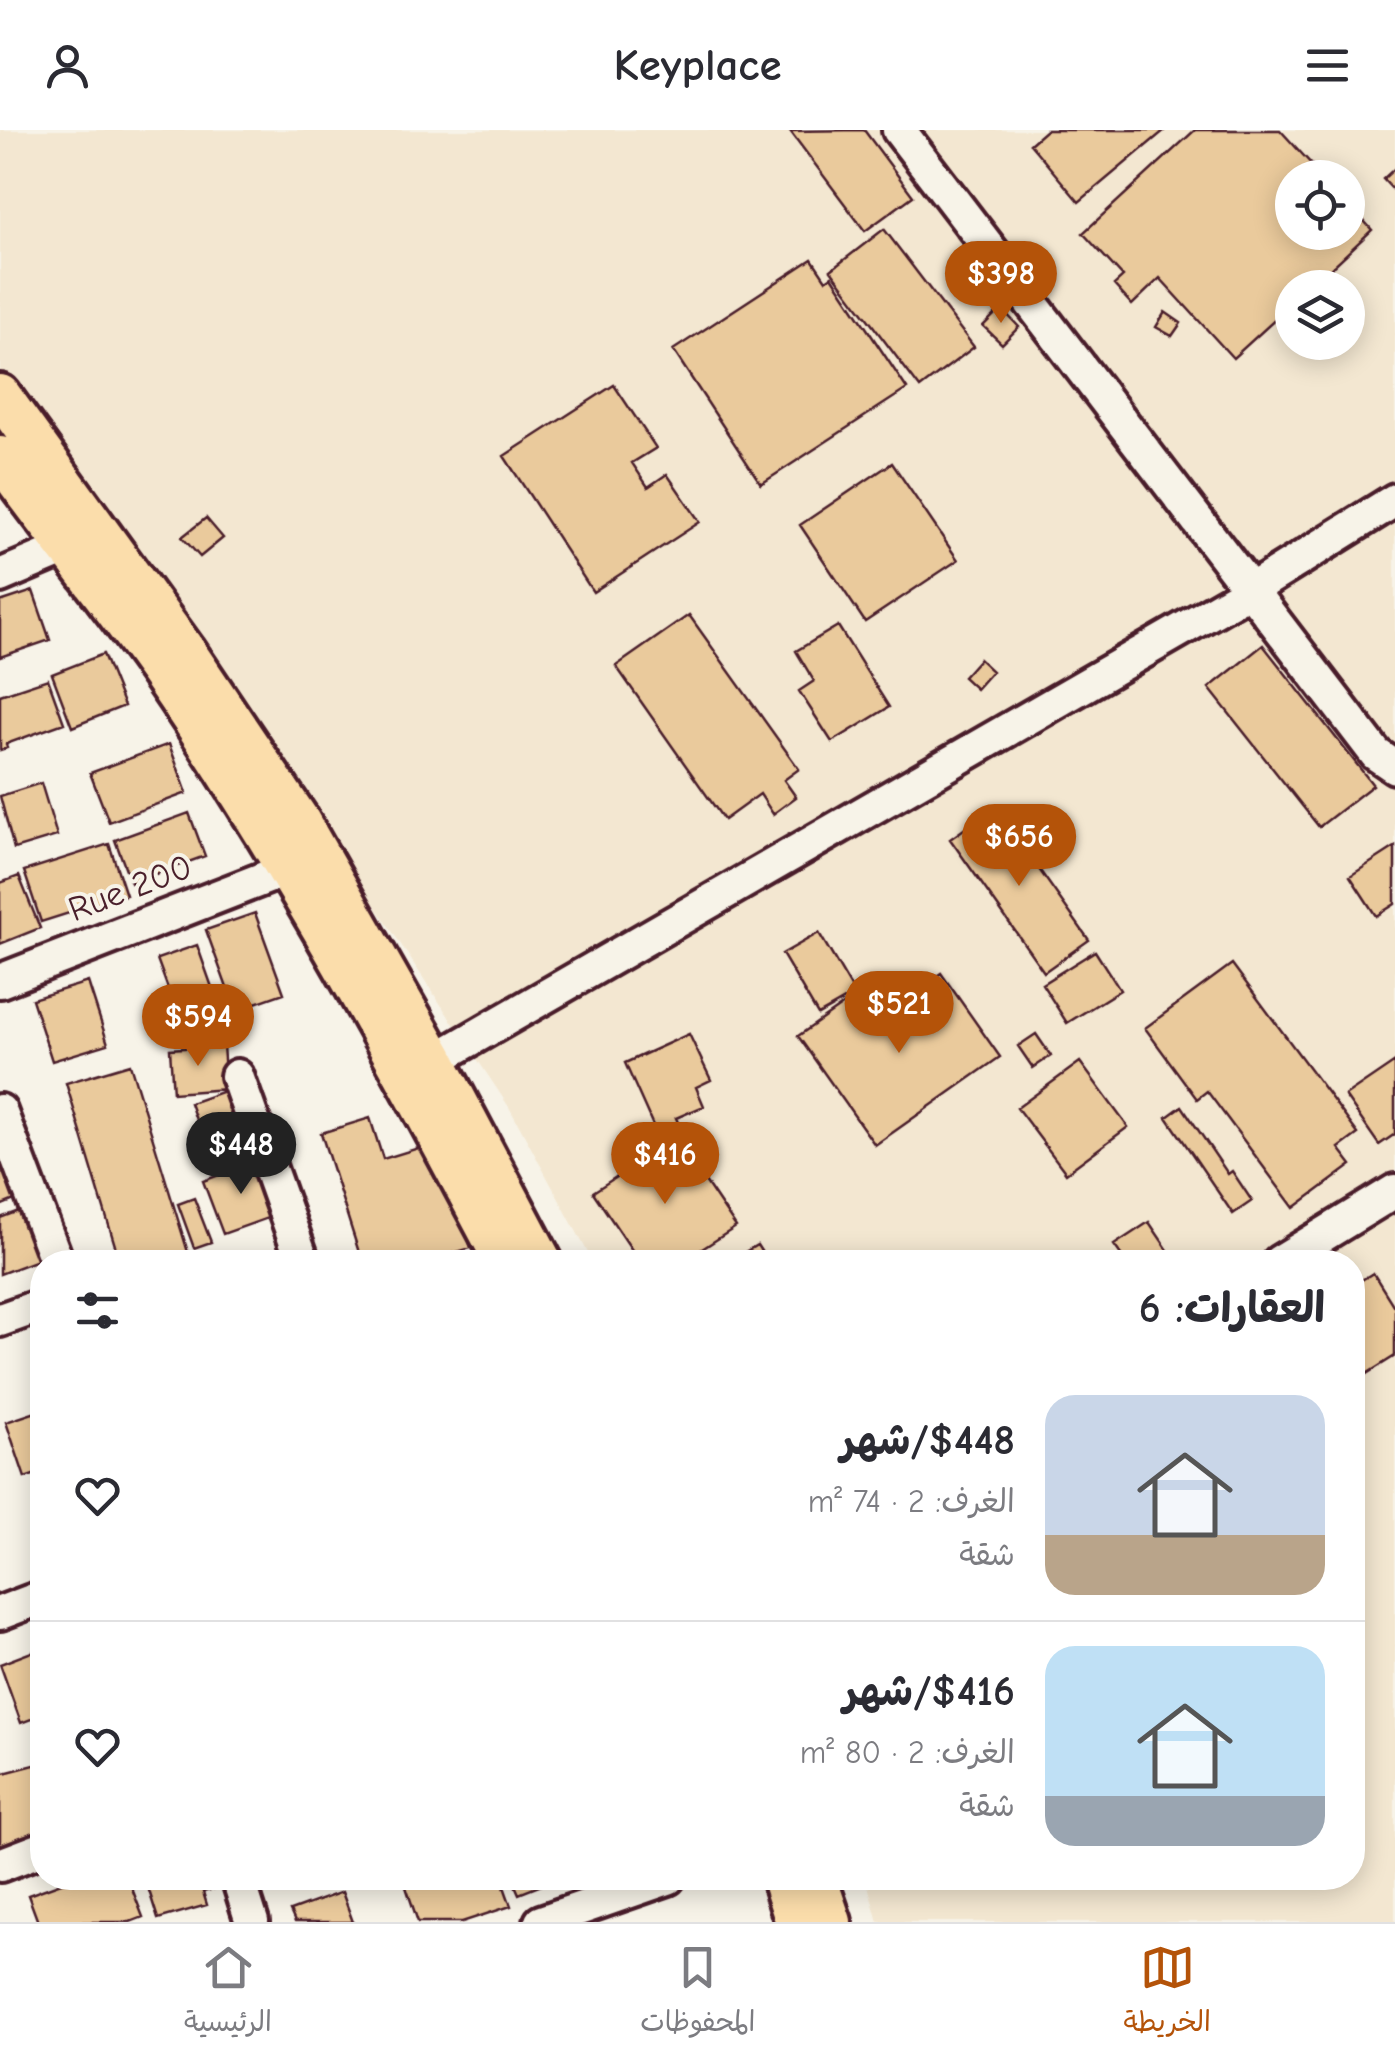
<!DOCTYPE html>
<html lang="ar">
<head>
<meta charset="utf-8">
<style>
	body { margin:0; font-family:"Comic Neue","Playpen Sans Arabic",sans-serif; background:#f7f7f7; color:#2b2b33; direction:rtl; height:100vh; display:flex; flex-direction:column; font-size:38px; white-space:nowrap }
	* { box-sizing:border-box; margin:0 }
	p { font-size:32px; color:#7c7c81 }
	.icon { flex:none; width:55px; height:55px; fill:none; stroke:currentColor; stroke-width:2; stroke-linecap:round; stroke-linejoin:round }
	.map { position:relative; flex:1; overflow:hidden; direction:ltr }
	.details { position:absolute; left:30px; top:1120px; width:1335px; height:640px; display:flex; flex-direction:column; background:#fff; border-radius:40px; box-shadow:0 5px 25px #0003; direction:rtl }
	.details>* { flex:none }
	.controls { position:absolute; left:1275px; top:30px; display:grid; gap:20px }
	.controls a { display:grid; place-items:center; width:90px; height:90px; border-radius:50%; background:#fff; box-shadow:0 5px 25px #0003; font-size:50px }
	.price { position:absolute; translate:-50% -85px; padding:0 22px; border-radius:35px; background:#b45309; color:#fff; font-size:32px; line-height:65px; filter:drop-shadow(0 2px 5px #0008) }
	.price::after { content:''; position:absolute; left:50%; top:60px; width:30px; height:22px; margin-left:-15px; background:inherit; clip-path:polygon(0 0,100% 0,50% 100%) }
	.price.current { background:#222; color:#fff }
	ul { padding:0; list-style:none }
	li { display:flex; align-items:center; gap:30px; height:250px; padding:0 40px }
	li+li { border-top:2px solid #e1e1e2 }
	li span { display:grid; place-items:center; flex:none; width:280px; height:200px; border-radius:30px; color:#555 }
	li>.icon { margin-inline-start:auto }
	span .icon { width:120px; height:120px; fill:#fffc; stroke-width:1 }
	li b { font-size:42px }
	h2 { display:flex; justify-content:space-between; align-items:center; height:120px; padding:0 40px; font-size:42px }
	header { display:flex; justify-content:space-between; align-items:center; height:130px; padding:0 40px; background:#fff; font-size:45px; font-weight:700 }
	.dock { display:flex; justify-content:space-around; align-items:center; height:140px; border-top:2px solid #e1e1e2; background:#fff; font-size:28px; color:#7c7c81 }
	.dock a { display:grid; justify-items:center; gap:5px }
	.dock .current { color:#b45309 }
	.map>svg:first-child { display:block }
</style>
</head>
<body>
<header><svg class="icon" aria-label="menu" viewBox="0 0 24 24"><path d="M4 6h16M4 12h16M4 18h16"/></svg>Keyplace<svg class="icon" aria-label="person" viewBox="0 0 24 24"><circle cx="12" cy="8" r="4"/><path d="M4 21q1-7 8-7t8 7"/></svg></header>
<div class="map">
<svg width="1395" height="1792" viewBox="0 0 1395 1792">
	<rect width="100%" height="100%" fill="#f7f3e8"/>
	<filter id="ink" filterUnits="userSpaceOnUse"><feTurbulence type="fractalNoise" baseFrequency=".01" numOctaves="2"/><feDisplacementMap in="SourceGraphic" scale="20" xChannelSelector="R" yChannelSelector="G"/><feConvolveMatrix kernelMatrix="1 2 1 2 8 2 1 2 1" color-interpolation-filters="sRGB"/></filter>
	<g filter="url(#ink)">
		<path fill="#f3e7d1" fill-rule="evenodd" d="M0,0h1395v1792h-517l-12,-44h486v-616h-759l-84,-155 -312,-469 -197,-252zM1292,48h56v54h-56zM1292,158h56v54h-56z"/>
		<path fill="#eaca9c" stroke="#4a1f2b" stroke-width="2.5" d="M864,0l49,66 -48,35 -75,-100z
			M1046,0h119l-86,72 -49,-58z
			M1195,0h85l44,48h-32v54h56v-29l24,27 -62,58h-18v16l-59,54 -73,-80 -28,27 -18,-20 9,-8 -40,-44z
			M1395,38v24l-12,-13z
			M884,99l90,118 -54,41 -89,-118z
			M812,129l14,21 6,-4 75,113 -146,95 -88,-134z
			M1001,178l18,19 -17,17 -19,-18z
			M1165,182l16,11 -9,13 -16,-9z
			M614,255l42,63 -24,15 16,24 19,-13 33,48 -107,70 -89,-136z
			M892,333l66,97 -93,62 -65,-97z
			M206,388l17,20 -23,19 -18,-20z
			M33,461l17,49 -50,17v-55z
			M689,485l110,154 -15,11 12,17 -23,17 -13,-20 -36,26 -108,-154z
			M838,496l51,81 -57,35 -33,-51 15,-10 -18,-30z
			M1263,515l110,140 -54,42 -110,-139z
			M103,524l21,52 -52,21 -20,-53z
			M979,529l13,12 -16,18 -13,-12z
			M48,549l16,44 -58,21 1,4 -7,2v-55z
			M169,614l18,49 -78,29 -19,-49z
			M41,653l16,53 -43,13 -14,-53z
			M995,677l94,133 -45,32 -94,-133z
			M189,683l16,43 -74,27 -16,-43z
			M109,714l17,51 -85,27 -17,-51z
			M1395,717v57l-19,12 -26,-40z
			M19,746l21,52 -40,16v-61z
			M255,783l29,80 -49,17 -29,-80z
			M819,803l36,61 -37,21 -36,-61z
			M197,815l22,62 -12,5 -10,-24 -26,9 -14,-38z
			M1095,821l25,39 -53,33 -25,-39z
			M1232,834l126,170 -19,14 13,17 -58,43 -87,-117 -10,8 -52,-71z
			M941,843l59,84 -125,88 -77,-109 56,-39 18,25z
			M88,852l20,62 -56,17 -20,-62z
			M689,904l22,46 -15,7 8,19 -28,12 5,11 -22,10 -34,-76z
			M1036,904l15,22 -18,12 -15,-22z
			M223,915l3,44 -53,4 -3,-44z
			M1080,932l48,65 -62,46 -49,-65z
			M1395,932v72l-16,11 -34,-49z
			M130,934l61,198h-71l-54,-179z
			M241,955l24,68 -51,18 -24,-68z
			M0,965l39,95 -39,16z
			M1182,976l46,68 4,-3 20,30 -19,13 -66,-97z
			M370,988l13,41 55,-17 33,106 -28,8 2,6h-83l-41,-129z
			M676,1008l60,89 -54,35h-42l-47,-70z
			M259,1030l20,54 -56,20 -20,-53z
			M194,1068l17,44 -17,6 -16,-44z
			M37,1074l19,49 -56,21v-56z
			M1149,1092l21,31 -15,9h-29l-12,-17z
			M757,1115l11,17h-40z
			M1373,1143l22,35v48l-43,27v-97z
			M42,1280v62l-17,6 -19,-56z
			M42,1518v67l-21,8 -21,-59z
			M42,1633v72l-42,10v-71z
			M75,1748h53l15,39 -13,5h-92l-10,-27z
			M145,1748h107l-49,14 4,13 -49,14z
			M403,1748h98l10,28 -49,16h-44z
			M512,1748h38l2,3 -33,13z
			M342,1762l11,30h-58l-5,-11z"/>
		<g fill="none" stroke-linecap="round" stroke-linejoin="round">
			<g stroke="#4a1f2b" stroke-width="40">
				<path id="minor" d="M899,0l477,624 19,13
					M0,446l66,-28
					M0,851l288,-112
					M435,930l817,-471 143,-89
					M237,946l66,186
					M0,981l57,151
					M1279,1132l116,-71
					M0,1190l42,-15
					M0,1483l42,-16
					M0,1735l42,-16
					M238,1748l14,44
					M541,1792l127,-44"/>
			</g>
			<g stroke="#4a1f2b" stroke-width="48">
				<path id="major" d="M0,265l185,256 113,168 137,241 107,202
					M0,327c53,74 112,145 164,220 128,187 236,386 341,585
					M782,1748l14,44
					M816,1748l15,44"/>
			</g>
			<use href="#minor" stroke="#f7f3e8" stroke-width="32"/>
			<use href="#major" stroke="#fbddab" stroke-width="40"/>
		</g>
	</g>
	<g text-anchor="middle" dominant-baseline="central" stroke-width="8" stroke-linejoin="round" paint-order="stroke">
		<g font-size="35" fill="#4a1f2b" stroke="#f7f3e8">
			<text transform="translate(130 758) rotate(-21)">Rue 200</text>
		</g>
	</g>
</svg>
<div class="controls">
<a><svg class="icon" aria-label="locate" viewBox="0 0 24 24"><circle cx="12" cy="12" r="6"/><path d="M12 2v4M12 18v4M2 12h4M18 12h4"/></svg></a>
<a><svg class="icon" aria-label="layers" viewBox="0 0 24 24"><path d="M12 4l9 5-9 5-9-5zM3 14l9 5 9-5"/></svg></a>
</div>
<b class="price" style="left:1001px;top:196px">$398</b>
<b class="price" style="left:1019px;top:759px">$656</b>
<b class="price" style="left:899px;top:926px">$521</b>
<b class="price" style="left:198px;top:939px">$594</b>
<b class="price current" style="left:241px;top:1067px">$448</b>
<b class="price" style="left:665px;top:1077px">$416</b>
<section class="details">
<h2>العقارات: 6<svg class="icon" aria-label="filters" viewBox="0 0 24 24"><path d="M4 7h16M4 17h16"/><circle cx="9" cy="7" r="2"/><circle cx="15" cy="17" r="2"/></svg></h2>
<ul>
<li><span style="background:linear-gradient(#c9d6e8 70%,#b9a48a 0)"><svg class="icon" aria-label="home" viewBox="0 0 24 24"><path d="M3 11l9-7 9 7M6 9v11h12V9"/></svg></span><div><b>$448/شهر</b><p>الغرف: 2 · 74 m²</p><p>شقة</p></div><svg class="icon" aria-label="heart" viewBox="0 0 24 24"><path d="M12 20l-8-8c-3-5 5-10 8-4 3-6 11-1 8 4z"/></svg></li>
<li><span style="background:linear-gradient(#bfe0f5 75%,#9aa5b1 0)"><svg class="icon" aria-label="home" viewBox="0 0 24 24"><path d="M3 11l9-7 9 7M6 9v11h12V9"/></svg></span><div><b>$416/شهر</b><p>الغرف: 2 · 80 m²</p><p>شقة</p></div><svg class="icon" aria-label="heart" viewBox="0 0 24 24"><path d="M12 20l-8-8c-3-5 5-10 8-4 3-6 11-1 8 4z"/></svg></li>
</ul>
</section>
</div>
<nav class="dock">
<a class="current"><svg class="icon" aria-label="map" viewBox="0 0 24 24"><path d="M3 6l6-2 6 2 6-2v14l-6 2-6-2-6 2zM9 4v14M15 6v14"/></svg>الخريطة</a>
<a><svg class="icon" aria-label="saved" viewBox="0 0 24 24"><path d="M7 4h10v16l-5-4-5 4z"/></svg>المحفوظات</a>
<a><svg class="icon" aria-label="home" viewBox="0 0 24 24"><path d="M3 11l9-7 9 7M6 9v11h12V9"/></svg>الرئيسية</a>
</nav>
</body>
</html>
